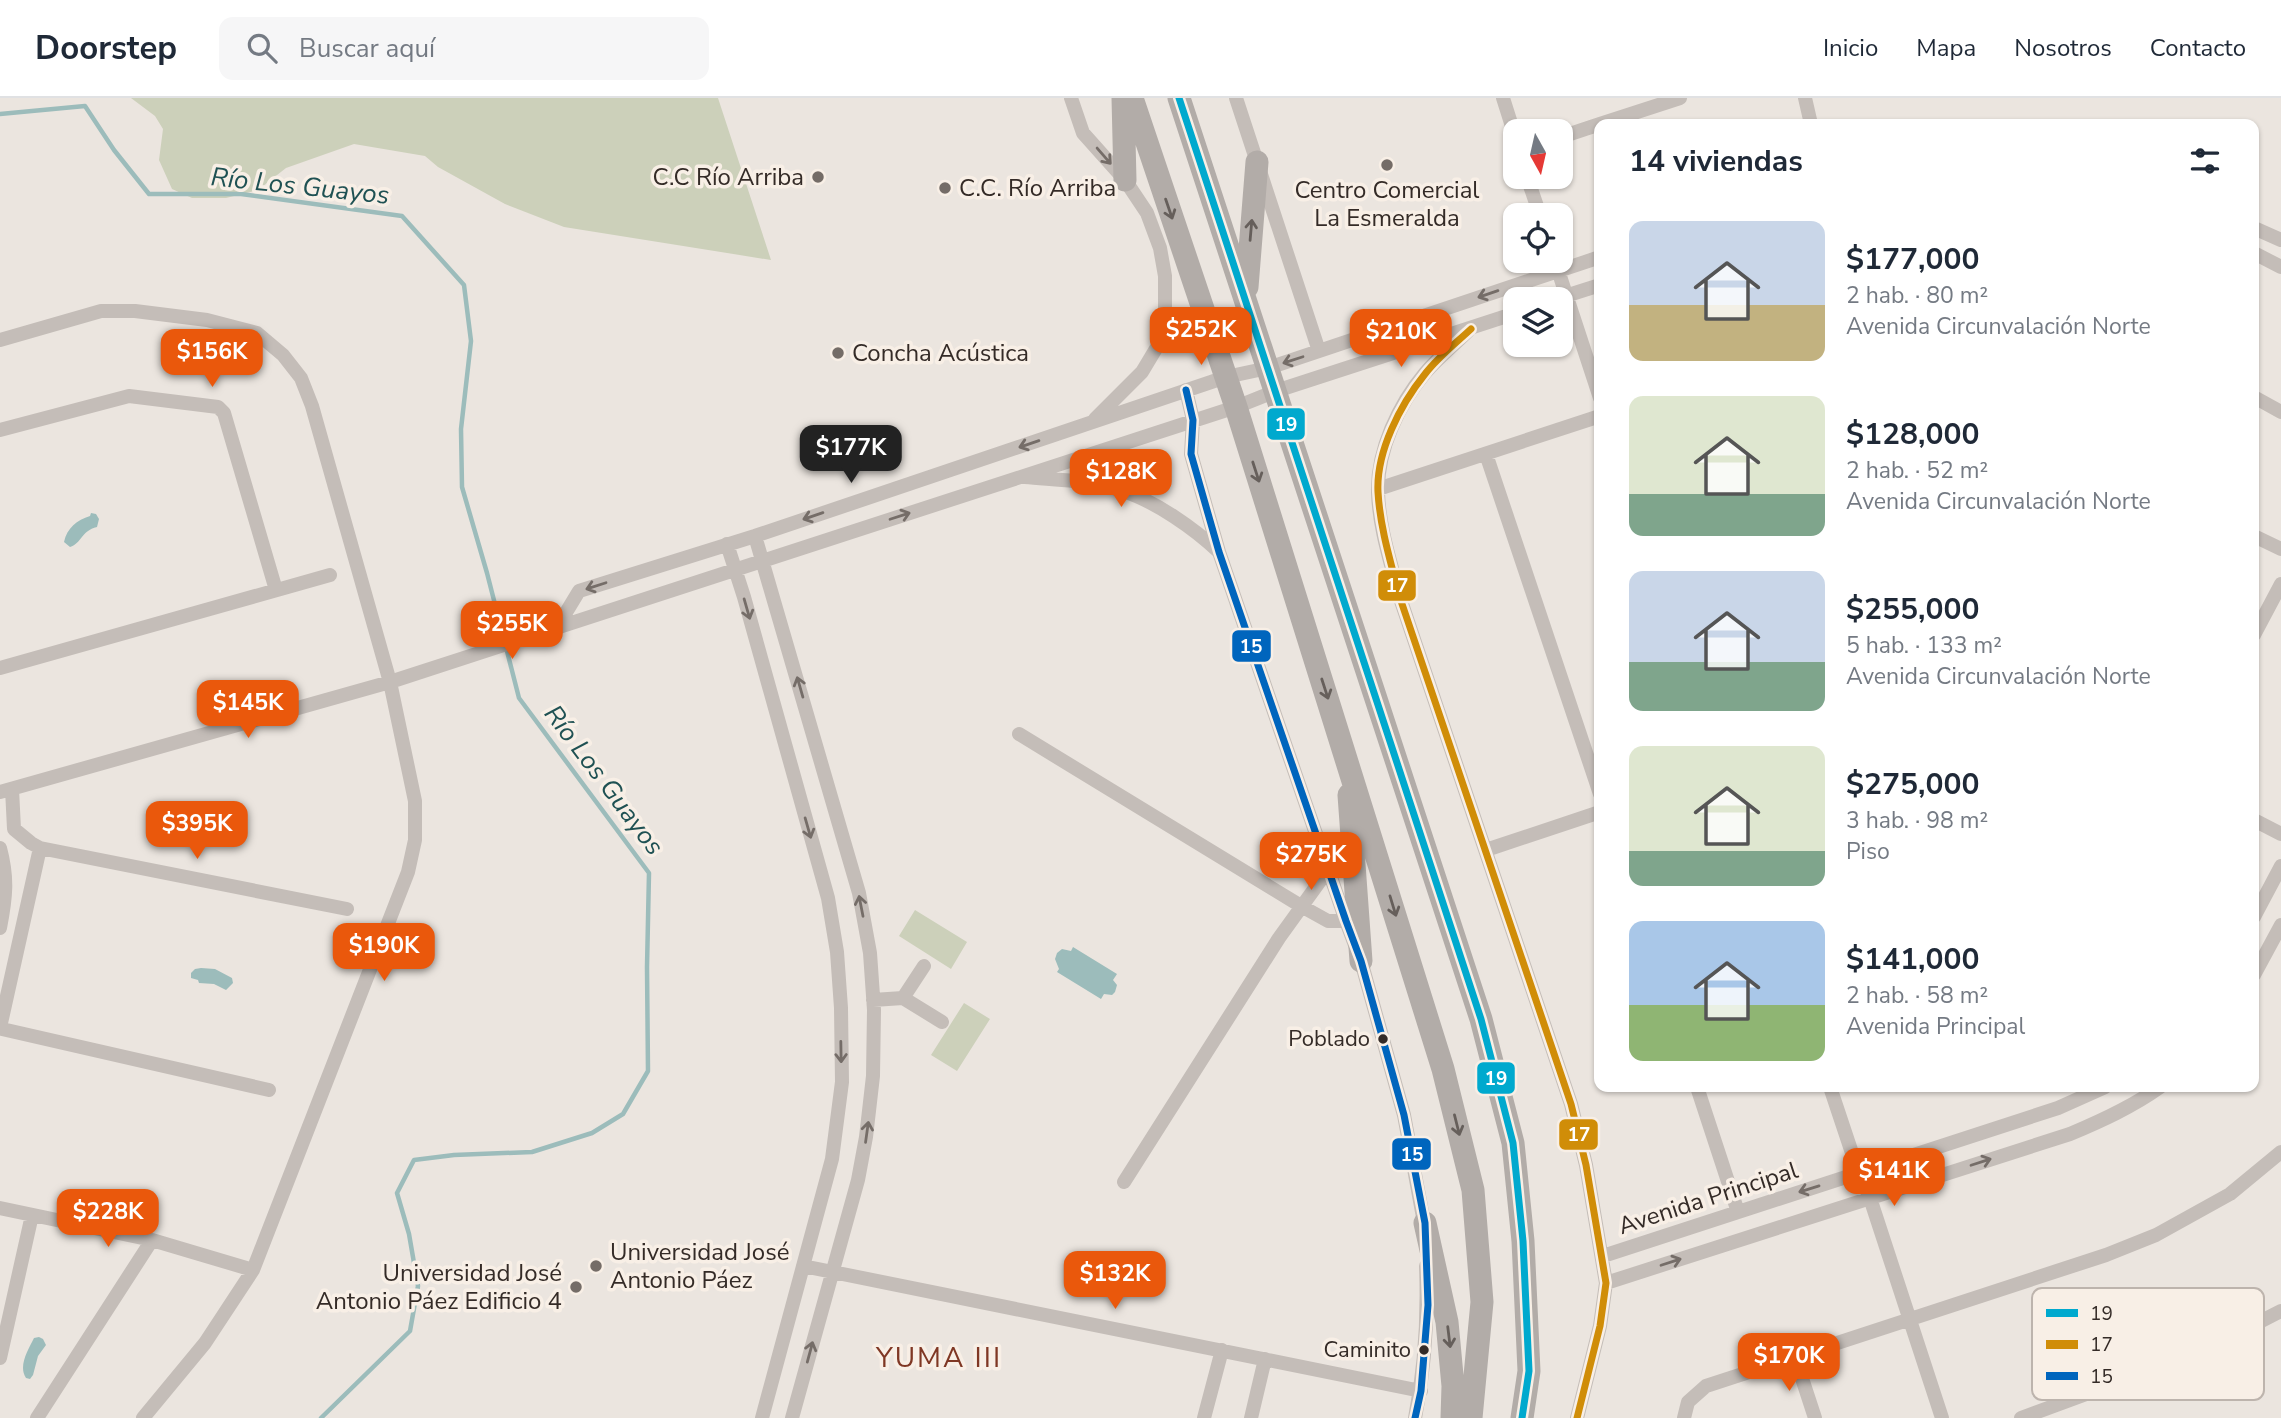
<!DOCTYPE html>
<html lang="es">
<head>
<meta charset="utf-8">
<style>
	body { margin:0; font-family:"Nunito Sans",sans-serif; background:#f6f6f7; color:#1f2937; height:100vh; display:flex; flex-direction:column; font-size:26px; white-space:nowrap }
	* { box-sizing:border-box; margin:0 }
	p { font-size:23px; color:#747a83 }
	.icon { flex:none; width:38px; height:38px; fill:none; stroke:currentColor; stroke-width:2; stroke-linecap:round; stroke-linejoin:round }
	.map { position:relative; flex:1; overflow:hidden }
	.side { position:absolute; left:1594px; top:21px; width:665px; height:973px; display:flex; flex-direction:column; background:#fff; border-radius:14px; box-shadow:0 2px 5px #0004 }
	.side>* { flex:none }
	.needle { width:46px; rotate:172deg }
	.controls { position:absolute; left:1503px; top:21px; display:grid; gap:14px }
	.controls a { display:grid; place-items:center; width:70px; height:70px; border-radius:14px; background:#fff; box-shadow:0 2px 5px #0004; font-size:35px }
	.price { position:absolute; translate:-50% -60px; padding:0 16px; border-radius:14px; background:#ea580c; color:#fff; font-size:23px; line-height:46px; filter:drop-shadow(0 2px 4px #0008) }
	.price::after { content:''; position:absolute; left:50%; top:42px; width:21px; height:16px; margin-left:-10px; background:inherit; clip-path:polygon(0 0,100% 0,50% 100%) }
	.price.active { background:#222; color:#fff }
	ul { padding:0; list-style:none }
	li { display:flex; align-items:center; gap:21px; height:175px; padding:0 35px }
	li span { display:grid; place-items:center; flex:none; width:196px; height:140px; border-radius:14px; color:#555 }
	li>.icon { margin-inline-start:auto }
	span .icon { width:84px; height:84px; fill:#fffc; stroke-width:1 }
	li b { font-size:30px }
	h2 { display:flex; justify-content:space-between; align-items:center; height:84px; padding:0 35px; font-size:30px }
	header { display:flex; align-items:center; gap:42px; box-sizing:border-box; height:98px; padding:0 35px; background:#fff; border-bottom:2px solid #e0e1e3 }
	header strong { font-size:33px }
	nav { display:flex; gap:38px; margin-inline-start:auto; font-size:24px }
	.search { width:490px; height:63px; background:#f6f6f7; display:flex; align-items:center; gap:18px; box-sizing:border-box; padding:0 24px; border-radius:14px; color:#747a83; font-size:26px }
	.map>svg:first-child { display:block }
</style>
</head>
<body>
<header>
<strong>Doorstep</strong>
<div class="search"><svg class="icon" aria-label="search" viewBox="0 0 24 24"><circle cx="10" cy="10" r="6"/><path d="M15 15l6 6"/></svg>Buscar aquí</div>
<nav><a>Inicio</a><a>Mapa</a><a>Nosotros</a><a>Contacto</a></nav>
</header>
<div class="map">
<svg width="2281" height="1320" viewBox="0 0 2281 1320">
	<rect width="100%" height="100%" fill="#ebe5df"/>
	<path fill="#ccd0ba" d="M131,0h587l53,162 -207,-33 -59,-23 -67,-37 -13,-11 -71,-12 -68,24 -28,22 -32,8h-34l-20,-9 -13,-29 4,-31 -8,-13z
		M915,812l52,32 -16,27 -52,-33z
		M964,905l26,16 -33,52 -26,-16z"/>
	<path fill="#9cbcbb" d="M91,415l5,1 3,5 -2,8c-16,4 -15,16 -27,20l-6,-5c3,-14 13,-22 26,-26z
		M1073,849l44,27 -4,6 4,5 -2,7 -3,3 -8,-1 -3,5 -44,-27 2,-3 -4,-10 2,-6 5,-4 9,2z
		M201,870l14,1 17,9 1,5 -7,7 -12,-6 -15,-1 -1,-3 -7,-2v-5l4,-4z
		M39,1239l4,2 3,6 -8,11 -5,19 -3,4 -4,-1c-8,-12 2,-28 8,-40z"/>
	<g fill="none" stroke-linecap="round" stroke-linejoin="round">
		<path stroke="#9cbcbb" stroke-width="4.5" d="M0,16l85,-8 29,44 35,44h92l161,22 62,69 7,56 -10,88 1,58 25,86 32,125 130,175 -2,94 1,104 -25,43 -31,19 -60,19 -78,3 -40,5 -17,33 12,41 9,52 -8,45 -89,87"/>
		<path stroke="#c4bdb8" stroke-width="14" d="M1071,0l12,35 42,47 22,33 13,35 5,28v36l-5,30 -18,30 -47,47
			M1236,0l83,253
			M1503,0l13,41
			M1805,0l6,26
			M1600,26l80,-26
			M1561,39l39,-13
			M1527,79l13,38
			M2254,130l27,12
			M2254,155l27,14
			M1555,163l45,137
			M1556,201l44,-14
			M1468,233c-14,14 -30,27 -43,42 -26,31 -48,77 -47,119 1,36 13,71 22,106l171,506 15,61 20,118 -6,43 -23,92
			M0,242l101,-29h34l72,9 50,13 26,22 18,23 11,28 78,276 25,119v39l-7,32 -155,398 -48,73 -62,75
			M1186,292l7,30 -2,34 28,98 127,369 15,40 43,154 21,113
			M2254,299l27,15
			M0,332l129,-34 89,11 6,6 52,177
			M1486,356l114,340
			M1025,379c32,3 67,3 98,14 32,10 72,38 96,61
			M1378,391l222,-73
			M755,438l104,357 11,60 4,57 -1,66 -7,61 -8,43 -66,238
			M2254,438l27,13
			M727,446l17,53 84,301 9,54 4,56 1,74 -10,77 -70,259
			M556,531l23,-38 176,-55 471,-159 42,-9 332,-111
			M2254,537l27,-51
			M0,570l330,-93
			M1019,636l282,172 27,15h18
			M12,691l2,40 17,14 9,5 307,61
			M0,694l390,-110 846,-275 40,-16 240,-78
			M2254,722l27,14
			M0,750c8,30 6,49 0,80
			M40,750l-39,175 1,6 267,61
			M1486,752l114,-38
			M2254,819l27,-51
			M2254,877l27,-50
			M903,900l21,-32
			M873,902l30,-2 39,24
			M1697,989l41,125
			M1830,989l29,87 11,24 72,220
			M1124,1084l155,-244 49,-68
			M0,1110l152,32 101,30
			M1603,1158l455,-148 47,-21
			M803,1168l618,125
			M1606,1185l464,-149c31,-13 62,-27 90,-47
			M1795,1259l20,61
			M0,1260l32,-143
			M37,1320l115,-178
			M1204,1320l18,-68
			M1251,1320l14,-59
			M1415,1320c10,-50 13,-101 11,-152
			M1684,1320l4,-16 18,-16 400,-131 50,-20 74,-41 51,-42
			M2021,1320l182,-67 78,-40"/>
		<path stroke="#b2aca8" stroke-width="23" d="M1123,0l2,82
			M1132,0l104,309 207,662 30,121 9,112 -11,116
			M1179,0l302,921 32,124 10,98 6,130 -7,47
			M1247,189l10,-125
			M1349,697l12,166
			M1425,1125l22,99 6,64 -1,32"/>
		<g stroke="#f8efe6" stroke-width="12">
			<path id="bus-1" d="M1179,0l302,921 32,124 10,98 6,130 -7,47"/>
		</g>
		<g stroke="#f8efe6" stroke-width="12">
			<path id="bus-2" d="M1471,231c-15,14 -33,28 -46,45 -25,31 -49,78 -47,118 2,36 13,71 22,106l171,506 15,61 20,118 -6,43 -23,92"/>
		</g>
		<g stroke="#f8efe6" stroke-width="12">
			<path id="bus-3" d="M1186,292l7,30 -2,34 28,98 127,369 15,40 43,154 21,108 3,82 -7,86 -6,27"/>
		</g>
		<use href="#bus-1" stroke="#00a9ce" stroke-width="7"/>
		<use href="#bus-2" stroke="#d08d08" stroke-width="7"/>
		<use href="#bus-3" stroke="#0065bd" stroke-width="7"/>
	</g>
	<defs><path id="oneway-shaft" d="M-6 0H5M1.5-3L5.5 0L1.5 3" fill="none" stroke-width="1.6" stroke-linecap="round" stroke-linejoin="round" transform="scale(1.75)"/></defs>
	<g stroke="#756d68">
		<use href="#oneway-shaft" transform="translate(1104 58) rotate(49)"/>
		<use href="#oneway-shaft" transform="translate(1488 196) rotate(161)"/>
		<use href="#oneway-shaft" transform="translate(1293 262) rotate(162)"/>
		<use href="#oneway-shaft" transform="translate(1029 346) rotate(161)"/>
		<use href="#oneway-shaft" transform="translate(813 418) rotate(161)"/>
		<use href="#oneway-shaft" transform="translate(900 418) rotate(-18)"/>
		<use href="#oneway-shaft" transform="translate(596 488) rotate(162)"/>
		<use href="#oneway-shaft" transform="translate(747 511) rotate(74)"/>
		<use href="#oneway-shaft" transform="translate(800 589) rotate(-106)"/>
		<use href="#oneway-shaft" transform="translate(808 730) rotate(74)"/>
		<use href="#oneway-shaft" transform="translate(861 808) rotate(-101)"/>
		<use href="#oneway-shaft" transform="translate(841 954) rotate(89)"/>
		<use href="#oneway-shaft" transform="translate(867 1034) rotate(-82)"/>
		<use href="#oneway-shaft" transform="translate(1981 1064) rotate(-18)"/>
		<use href="#oneway-shaft" transform="translate(1809 1091) rotate(163)"/>
		<use href="#oneway-shaft" transform="translate(1671 1164) rotate(-18)"/>
		<use href="#oneway-shaft" transform="translate(810 1254) rotate(-75)"/>
	</g>
	<g stroke="#665f5b">
		<use href="#oneway-shaft" transform="translate(1169 111) rotate(71)"/>
		<use href="#oneway-shaft" transform="translate(1251 132) rotate(-85)"/>
		<use href="#oneway-shaft" transform="translate(1256 374) rotate(72)"/>
		<use href="#oneway-shaft" transform="translate(1325 591) rotate(72)"/>
		<use href="#oneway-shaft" transform="translate(1393 808) rotate(73)"/>
		<use href="#oneway-shaft" transform="translate(1457 1027) rotate(76)"/>
		<use href="#oneway-shaft" transform="translate(1449 1239) rotate(83)"/>
	</g>
	<g fill="#746c67" stroke="#f8efe6" stroke-width="2.5">
		<circle cx="1387" cy="67" r="7"/>
		<circle cx="818" cy="79" r="7"/>
		<circle cx="945" cy="90" r="7"/>
		<circle cx="838" cy="255" r="7"/>
		<circle cx="596" cy="1168" r="7"/>
		<circle cx="576" cy="1189" r="7"/>
	</g>
	<g fill="#342b27" stroke="#f8efe6" stroke-width="2.5">
		<circle cx="1383" cy="941" r="6"/>
		<circle cx="1424" cy="1252" r="6"/>
	</g>
	<g text-anchor="middle" dominant-baseline="central" stroke-width="7" stroke-linejoin="round" paint-order="stroke">
		<g font-size="22" fill="#342b27" stroke="#f8efe6" text-anchor="end">
			<text x="1370" y="941">Poblado</text>
			<text x="1411" y="1252">Caminito</text>
		</g>
		<g font-size="24" fill="#342b27" stroke="#f8efe6" text-anchor="start">
			<text x="804" y="79" text-anchor="end">C.C Río Arriba</text>
			<text x="959" y="90">C.C. Río Arriba</text>
			<text x="1387" y="92" text-anchor="middle">Centro Comercial<tspan x="1387" dy="28">La Esmeralda</tspan></text>
			<text x="852" y="255">Concha Acústica</text>
			<text x="610" y="1154">Universidad José<tspan x="610" dy="28">Antonio Páez</tspan></text>
			<text x="562" y="1175" text-anchor="end">Universidad José<tspan x="562" dy="28">Antonio Páez Edificio 4</tspan></text>
		</g>
		<g font-size="24" fill="#342b27" stroke="#f8efe6">
			<text transform="translate(1708 1100) rotate(-18)">Avenida Principal</text>
		</g>
		<g font-size="26" font-style="italic" fill="#1f5153" stroke="#f8efe6">
			<text transform="translate(300 88) rotate(6)">Río Los Guayos</text>
			<text transform="translate(604 682) rotate(53)">Río Los Guayos</text>
		</g>
		<g font-size="28" letter-spacing="2" fill="#7f3724" stroke="#f8efe6">
			<text x="939" y="1260">YUMA III</text>
		</g>
	</g>
	<rect x="2032" y="1190" width="232" height="112" rx="10" fill="#f8efe6" stroke="#bdb4ad" stroke-width="2"/>
	<rect x="2046" y="1211" width="32" height="8" fill="#00a9ce"/>
	<rect x="2046" y="1242" width="32" height="9" fill="#d08d08"/>
	<rect x="2046" y="1274" width="32" height="8" fill="#0065bd"/>
	<g font-size="19" fill="#342b27">
		<text x="2090" y="1222">19</text>
		<text x="2090" y="1253">17</text>
		<text x="2090" y="1285">15</text>
	</g>
	<g stroke="#f8efe6" stroke-width="2.5">
		<rect x="1266" y="309" width="40" height="34" rx="7" fill="#00a9ce"/>
		<rect x="1377" y="471" width="40" height="33" rx="7" fill="#d08d08"/>
		<rect x="1231" y="531" width="41" height="34" rx="7" fill="#0065bd"/>
		<rect x="1476" y="963" width="40" height="34" rx="7" fill="#00a9ce"/>
		<rect x="1558" y="1020" width="41" height="33" rx="7" fill="#d08d08"/>
		<rect x="1391" y="1039" width="41" height="34" rx="7" fill="#0065bd"/>
	</g>
	<g font-size="19" text-anchor="middle" font-weight="bold" fill="#fff">
		<text x="1286" y="333">19</text>
		<text x="1397" y="494">17</text>
		<text x="1251" y="555">15</text>
		<text x="1496" y="987">19</text>
		<text x="1579" y="1043">17</text>
		<text x="1412" y="1063">15</text>
	</g>
</svg>
<div class="controls">
<a><svg class="needle" viewBox="-14 -14 28 28"><path d="M0-13l5 13h-10z" fill="#e53935"/><path d="M0 13l5-13h-10z" fill="#747a83"/></svg></a>
<a><svg class="icon" aria-label="locate" viewBox="0 0 24 24"><circle cx="12" cy="12" r="6"/><path d="M12 2v4M12 18v4M2 12h4M18 12h4"/></svg></a>
<a><svg class="icon" aria-label="layers" viewBox="0 0 24 24"><path d="M12 4l9 5-9 5-9-5zM3 14l9 5 9-5"/></svg></a>
</div>
<b class="price" style="left:1201px;top:269px">$252K</b>
<b class="price" style="left:1401px;top:271px">$210K</b>
<b class="price" style="left:212px;top:291px">$156K</b>
<b class="price active" style="left:851px;top:387px">$177K</b>
<b class="price" style="left:1121px;top:411px">$128K</b>
<b class="price" style="left:512px;top:563px">$255K</b>
<b class="price" style="left:248px;top:642px">$145K</b>
<b class="price" style="left:197px;top:763px">$395K</b>
<b class="price" style="left:1311px;top:794px">$275K</b>
<b class="price" style="left:384px;top:885px">$190K</b>
<b class="price" style="left:1894px;top:1110px">$141K</b>
<b class="price" style="left:108px;top:1151px">$228K</b>
<b class="price" style="left:1115px;top:1213px">$132K</b>
<b class="price" style="left:1789px;top:1295px">$170K</b>
<section class="side">
<h2>14 viviendas<svg class="icon" aria-label="filters" viewBox="0 0 24 24"><path d="M4 7h16M4 17h16"/><circle cx="9" cy="7" r="2"/><circle cx="15" cy="17" r="2"/></svg></h2>
<ul>
<li><span style="background:linear-gradient(#c9d6e8 60%,#c2b280 0)"><svg class="icon" aria-label="home" viewBox="0 0 24 24"><path d="M3 11l9-7 9 7M6 9v11h12V9"/></svg></span><div><b>$177,000</b><p>2 hab. · 80 m²</p><p>Avenida Circunvalación Norte</p></div></li>
<li><span style="background:linear-gradient(#dfe7d0 70%,#7fa58c 0)"><svg class="icon" aria-label="home" viewBox="0 0 24 24"><path d="M3 11l9-7 9 7M6 9v11h12V9"/></svg></span><div><b>$128,000</b><p>2 hab. · 52 m²</p><p>Avenida Circunvalación Norte</p></div></li>
<li><span style="background:linear-gradient(#c9d6e8 65%,#7fa58c 0)"><svg class="icon" aria-label="home" viewBox="0 0 24 24"><path d="M3 11l9-7 9 7M6 9v11h12V9"/></svg></span><div><b>$255,000</b><p>5 hab. · 133 m²</p><p>Avenida Circunvalación Norte</p></div></li>
<li><span style="background:linear-gradient(#dfe7d0 75%,#7fa58c 0)"><svg class="icon" aria-label="home" viewBox="0 0 24 24"><path d="M3 11l9-7 9 7M6 9v11h12V9"/></svg></span><div><b>$275,000</b><p>3 hab. · 98 m²</p><p>Piso</p></div></li>
<li><span style="background:linear-gradient(#a9c7e8 60%,#8fb573 0)"><svg class="icon" aria-label="home" viewBox="0 0 24 24"><path d="M3 11l9-7 9 7M6 9v11h12V9"/></svg></span><div><b>$141,000</b><p>2 hab. · 58 m²</p><p>Avenida Principal</p></div></li>
</ul>
</section>
</div>
</body>
</html>
